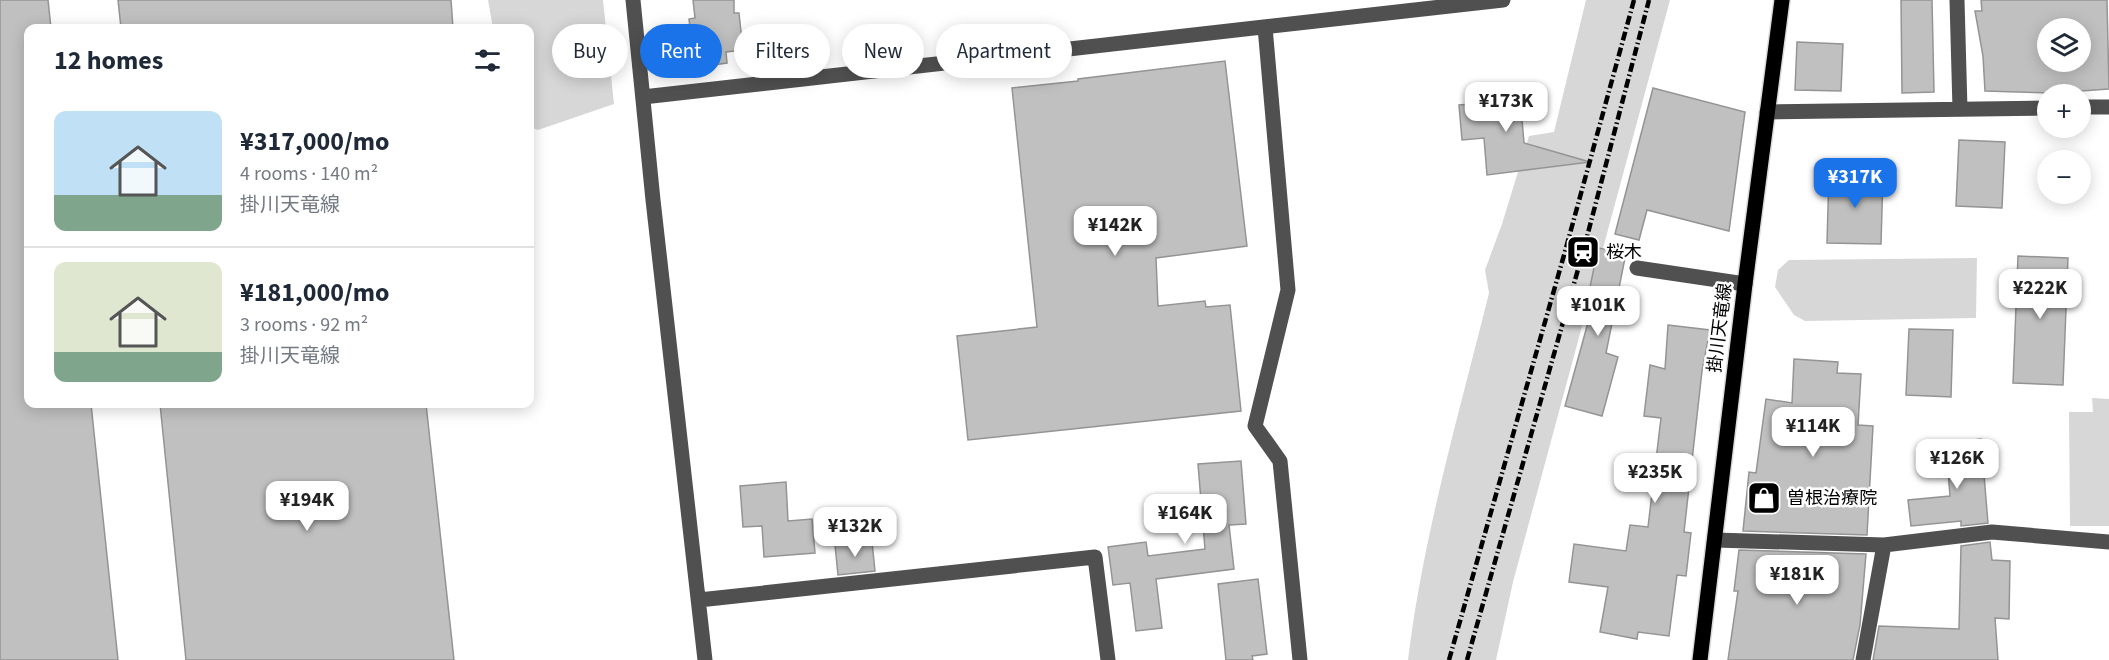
<!DOCTYPE html>
<html lang="en">
<head>
<meta charset="utf-8">
<style>
	body { margin:0; font-family:"Source Sans 3","Noto Sans JP",sans-serif; background:#f6f6f7; color:#1f2937; height:100vh; display:flex; flex-direction:column; font-size:22px; white-space:nowrap }
	* { box-sizing:border-box; margin:0 }
	p { font-size:20px; color:#747a83 }
	.icon { flex:none; width:33px; height:33px; fill:none; stroke:currentColor; stroke-width:2; stroke-linecap:round; stroke-linejoin:round }
	.map { position:relative; flex:1; overflow:hidden }
	.details { position:absolute; left:24px; top:24px; width:510px; height:384px; display:flex; flex-direction:column; background:#fff; border-radius:12px; box-shadow:0 3px 15px #0003 }
	.details>* { flex:none }
	.hud { position:absolute; left:552px; top:24px; width:570px; height:54px; display:flex; gap:12px }
	.tools { position:absolute; left:2037px; top:18px; display:grid; gap:12px }
	.tools a { display:grid; place-items:center; width:54px; height:54px; border-radius:50%; background:#fff; box-shadow:0 3px 15px #0003; font-size:30px }
	.price { position:absolute; translate:-50% -51px; padding:0 14px; border-radius:12px; background:#fff; color:#222; font-size:20px; line-height:39px; filter:drop-shadow(0 2px 3px #0008) }
	.price::after { content:''; position:absolute; left:50%; top:36px; width:18px; height:14px; margin-left:-9px; background:inherit; clip-path:polygon(0 0,100% 0,50% 100%) }
	.price.on { background:#1a73e8; color:#fff }
	ul { padding:0; list-style:none }
	li { display:flex; align-items:center; gap:18px; height:150px; padding:0 30px }
	li+li { border-top:2px solid #e0e1e3 }
	li span { display:grid; place-items:center; flex:none; width:168px; height:120px; border-radius:12px; color:#555 }
	li>.icon { margin-inline-start:auto }
	span .icon { width:72px; height:72px; fill:#fffc; stroke-width:1 }
	li b { font-size:26px }
	h2 { display:flex; justify-content:space-between; align-items:center; height:72px; padding:0 30px; font-size:26px }
	.chip { padding:0 21px; border-radius:27px; background:#fff; box-shadow:0 3px 15px #0003; font-size:21px; line-height:54px }
	.chip.on { background:#1a73e8; color:#fff }
	.map>svg:first-child { display:block }
</style>
</head>
<body>
<div class="map">
<svg width="2109" height="660" viewBox="0 0 2109 660">
	<rect width="100%" height="100%" fill="#fff"/>
	<path fill="#d7d7d7" d="M488,0h115l11,104 -76,26 -8,-3v-99h-37z
		M1586,0h84l-157,582 -17,78h-88c15,-124 51,-246 81,-367l-4,-23 17,-46 27,-88 25,-4z
		M1977,258l-1,60 -171,3 -11,-6 -19,-28 3,-17 11,-10z
		M2092,398l17,1v127h-39l-1,-114h24z"/>
	<path fill="#c0c0c0" stroke="#949494" stroke-width="1.5" fill-rule="evenodd" d="M0,0h48l3,28h-23v376h63l27,256h-118z
		M118,0h333l2,28h-332z
		M693,0h41v13h5l4,37 -17,2 1,11 -50,7 -4,-32 18,-2 -2,-17 6,-1z
		M1901,0h31l2,92 -32,1z
		M1981,0h126l2,89 -56,4 -68,-2 -2,-35 -8,-45h7zM2048,28h32v34h-32z
		M1797,42l46,2 -2,47 -46,-1z
		M1225,61l22,185 -91,12 2,48 47,-5 1,6 24,-2 11,106 -273,29 -11,-104 80,-9 -25,-239 66,-7v-2z
		M1519,84l5,59 66,19 -103,13 -3,-37 -22,2 -3,-35 26,-2 -1,-16z
		M1653,88l92,24 -16,119 -82,-21 -8,30 -24,-6z
		M1959,140l46,2 -3,66 -46,-2z
		M1829,173l54,2 -2,69 -54,-1z
		M1598,248l28,5 -20,100 12,4 -16,59 -37,-10 27,-98 -6,-1z
		M2018,256l50,2 -5,127 -50,-2z
		M1668,325l42,5 -8,41 -18,161 7,1 -5,43 -9,-1 -8,61 -31,-4 -1,7 -37,-7 8,-45 -39,-5 5,-38 52,7 4,-26 18,2 13,-109 -17,-2 6,-51 15,4z
		M1909,329l44,1 -2,67 -45,-2z
		M1794,359l44,3 -1,11 24,1 -3,51 15,1 -6,109 -124,-4 6,-59 7,1 10,-74 26,4z
		M160,404h266l28,256h-268z
		M1981,439l7,84 -27,3v-5l-50,5 -3,-26 42,-4 -4,-53z
		M1241,461l5,63 -17,1 5,44 -78,10 6,49 -26,3 -6,-48 -17,2 -5,-38 38,-5 2,14 57,-7 -7,-85z
		M786,482l2,39 24,-2 3,34 -51,4 -2,-31 -19,1 -3,-41z
		M872,542l3,29 -37,4 -3,-30z
		M1990,542l2,18 18,1 -1,58 -14,-1 3,42h-125l6,-34 80,3 2,-83z
		M1739,550l127,4 -6,71 -7,35h-125l10,-69h-4z
		M1258,579l9,75 -15,2 1,4h-27l-8,-76z"/>
	<g fill="none" stroke-linecap="round" stroke-linejoin="round">
		<g stroke="#dbdbdb" stroke-width="18">
			<path id="major" d="M1700,660l45,-376 37,-284"/>
		</g>
		<path stroke="#505050" stroke-width="15" d="M633,0l20,200 52,460
			M1957,0l3,109
			M1265,27l23,263 -33,136 25,35 20,199
			M643,97l860,-97
			M2080,107h29
			M1767,112l281,-4
			M1637,268l108,16
			M1715,540l169,5 108,-13 117,10
			M699,600l396,-43 13,103
			M1863,660l21,-115"/>
		<use href="#major" stroke="#000" stroke-width="15"/>
		<path stroke="#000" stroke-width="4.5" stroke-dasharray="9 3 1.5 3" stroke-linecap="butt" d="M1449,660l117,-412 68,-248
			M1467,660l116,-408 66,-252"/>
	</g>
	<defs>
		<g id="station-square" transform="scale(1.725)"><rect x="-9" y="-9" width="18" height="18" rx="4" fill="#000" stroke="#fff"/><path d="M-3-6H3Q5-6 5-4V2Q5 4 3 4L4.5 6H3L1.5 4h-3L-3 6H-4.5L-3 4Q-5 4-5 2V-4Q-5-6-3-6ZM-3.5-4v3h7v-3ZM-3.5 1v1.5H-2V1ZM2 1v1.5H3.5V1Z" fill="#fff"/></g>
		<g id="shop-square" transform="scale(1.725)"><rect x="-9" y="-9" width="18" height="18" rx="4" fill="#000" stroke="#fff"/><path d="M-5-2.5h2.3a2.7 3.5 0 0 1 5.4 0H5L5.5 6h-11ZM-1.5-2.5h3a1.5 2.3 0 0 0-3 0Z" fill="#fff"/></g>
	</defs>
	<g fill-rule="evenodd">
		<use href="#station-square" x="1583" y="252"/>
		<use href="#shop-square" x="1764" y="498"/>
	</g>
	<g text-anchor="middle" dominant-baseline="central" stroke-width="5" stroke-linejoin="round" paint-order="stroke">
		<g font-size="18" fill="#000" stroke="#fff" text-anchor="start">
			<text x="1606" y="252">桜木</text>
			<text x="1787" y="498">曽根治療院</text>
		</g>
		<g font-size="18" fill="#000" stroke="#fff">
			<text transform="translate(1720 328) rotate(-83)">掛川天竜線</text>
		</g>
	</g>
</svg>
<div class="tools">
<a><svg class="icon" aria-label="layers" viewBox="0 0 24 24"><path d="M12 4l9 5-9 5-9-5zM3 14l9 5 9-5"/></svg></a>
<a>+</a>
<a>−</a>
</div>
<b class="price" style="left:1506px;top:133px">¥173K</b>
<b class="price on" style="left:1855px;top:209px">¥317K</b>
<b class="price" style="left:1115px;top:257px">¥142K</b>
<b class="price" style="left:2040px;top:320px">¥222K</b>
<b class="price" style="left:1598px;top:337px">¥101K</b>
<b class="price" style="left:1813px;top:458px">¥114K</b>
<b class="price" style="left:1957px;top:490px">¥126K</b>
<b class="price" style="left:1655px;top:504px">¥235K</b>
<b class="price" style="left:307px;top:532px">¥194K</b>
<b class="price" style="left:1185px;top:545px">¥164K</b>
<b class="price" style="left:855px;top:558px">¥132K</b>
<b class="price" style="left:1797px;top:606px">¥181K</b>
<div class="hud">
<a class="chip">Buy</a>
<a class="chip on">Rent</a>
<a class="chip">Filters</a>
<a class="chip">New</a>
<a class="chip">Apartment</a>
</div>
<section class="details">
<h2>12 homes<svg class="icon" aria-label="filters" viewBox="0 0 24 24"><path d="M4 7h16M4 17h16"/><circle cx="9" cy="7" r="2"/><circle cx="15" cy="17" r="2"/></svg></h2>
<ul>
<li><span style="background:linear-gradient(#bfe0f5 70%,#7fa58c 0)"><svg class="icon" aria-label="home" viewBox="0 0 24 24"><path d="M3 11l9-7 9 7M6 9v11h12V9"/></svg></span><div><b>¥317,000/mo</b><p>4 rooms · 140 m²</p><p>掛川天竜線</p></div></li>
<li><span style="background:linear-gradient(#dfe7d0 75%,#7fa58c 0)"><svg class="icon" aria-label="home" viewBox="0 0 24 24"><path d="M3 11l9-7 9 7M6 9v11h12V9"/></svg></span><div><b>¥181,000/mo</b><p>3 rooms · 92 m²</p><p>掛川天竜線</p></div></li>
</ul>
</section>
</div>
</body>
</html>
